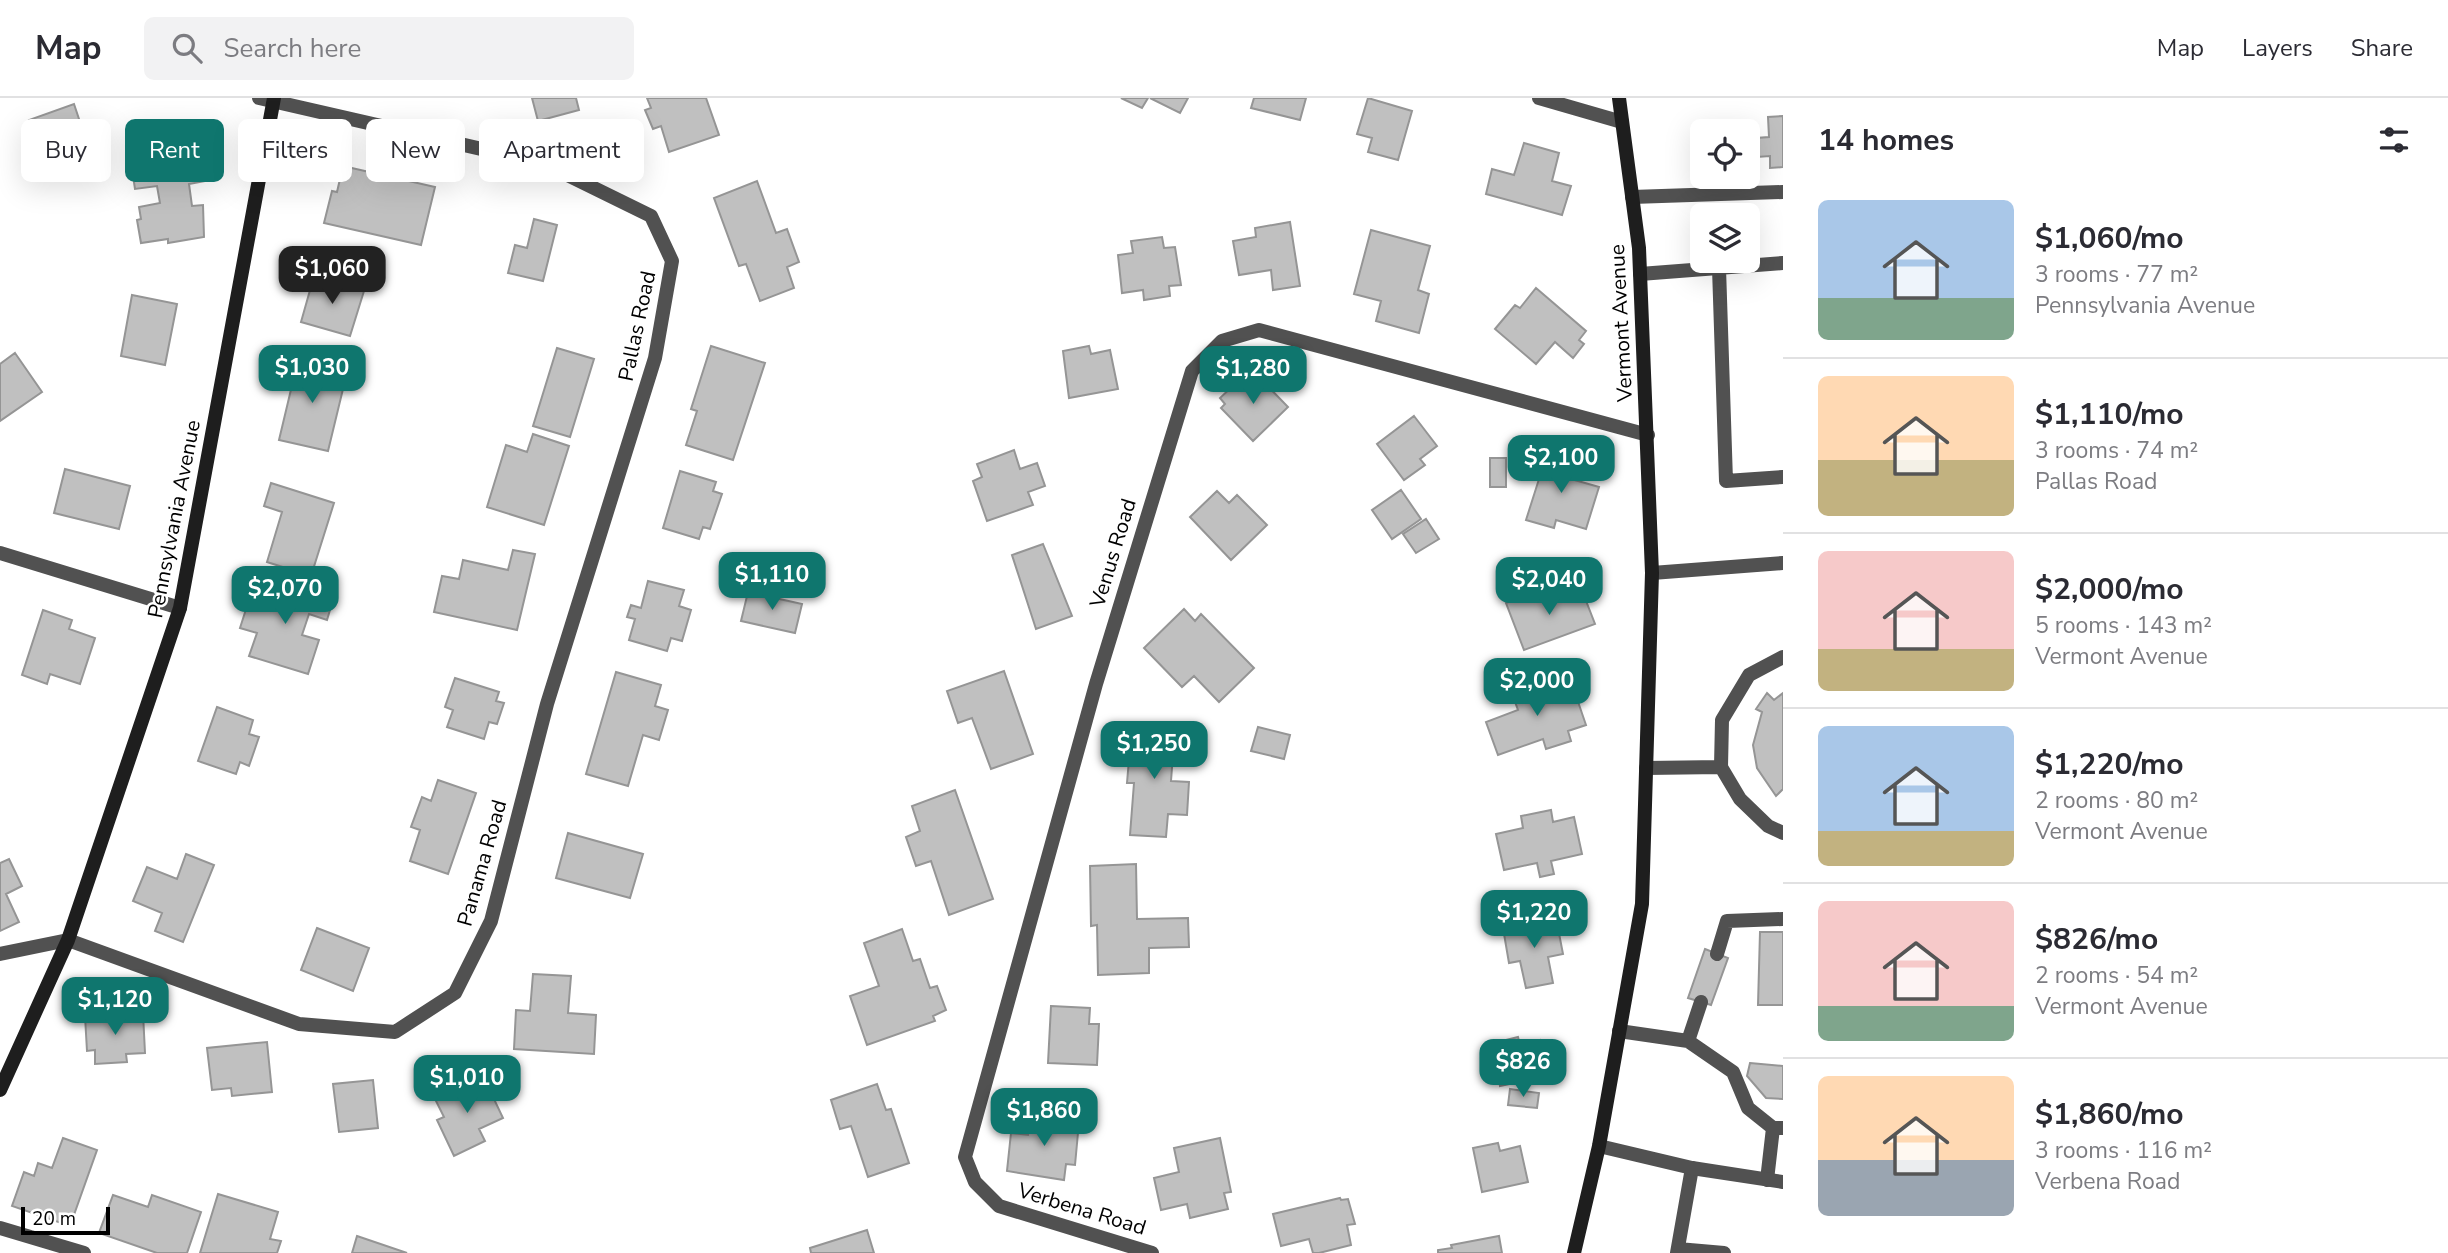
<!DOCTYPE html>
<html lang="en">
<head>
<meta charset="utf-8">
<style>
	body { margin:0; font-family:"Nunito Sans",sans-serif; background:#f2f2f3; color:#2b2b33; height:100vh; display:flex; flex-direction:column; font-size:26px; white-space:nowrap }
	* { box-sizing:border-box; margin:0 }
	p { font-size:23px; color:#7c7c81 }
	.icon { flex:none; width:38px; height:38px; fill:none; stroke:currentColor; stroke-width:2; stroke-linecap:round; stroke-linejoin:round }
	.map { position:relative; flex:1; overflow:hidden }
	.sheet { display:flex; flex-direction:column; background:#fff; width:665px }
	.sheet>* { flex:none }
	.top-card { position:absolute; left:21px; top:21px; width:665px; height:63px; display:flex; gap:14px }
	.fabs { position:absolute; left:1690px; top:21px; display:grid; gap:14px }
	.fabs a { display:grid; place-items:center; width:70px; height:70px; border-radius:10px; background:#fff; box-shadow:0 7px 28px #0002; font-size:35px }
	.scale { position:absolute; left:21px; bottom:18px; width:89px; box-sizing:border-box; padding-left:7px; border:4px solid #000; border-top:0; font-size:19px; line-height:24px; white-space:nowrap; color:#000; -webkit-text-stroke:5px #fff; paint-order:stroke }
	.price { position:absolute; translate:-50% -60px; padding:0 16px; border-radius:14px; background:#0f766e; color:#fff; font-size:23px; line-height:46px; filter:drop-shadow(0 2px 4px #0008) }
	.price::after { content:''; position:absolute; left:50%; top:42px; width:21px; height:16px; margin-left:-10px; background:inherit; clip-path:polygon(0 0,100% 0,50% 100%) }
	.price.on { background:#222; color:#fff }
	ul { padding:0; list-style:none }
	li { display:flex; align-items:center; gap:21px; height:175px; padding:0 35px }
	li+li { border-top:2px solid #e1e1e2 }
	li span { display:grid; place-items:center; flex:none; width:196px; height:140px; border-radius:10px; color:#555 }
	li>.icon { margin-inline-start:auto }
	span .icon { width:84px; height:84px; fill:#fffc; stroke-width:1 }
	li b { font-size:30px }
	h2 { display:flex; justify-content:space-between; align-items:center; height:84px; padding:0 35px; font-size:30px }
	.tag { padding:0 24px; border-radius:10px; background:#fff; box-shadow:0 7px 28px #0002; font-size:24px; line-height:63px }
	.tag.on { background:#0f766e; color:#fff }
	header { display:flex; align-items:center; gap:42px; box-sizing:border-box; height:98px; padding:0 35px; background:#fff; border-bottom:2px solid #e1e1e2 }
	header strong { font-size:33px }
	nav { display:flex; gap:38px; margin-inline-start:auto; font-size:24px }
	.search { width:490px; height:63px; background:#f2f2f3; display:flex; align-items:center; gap:18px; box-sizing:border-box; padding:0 24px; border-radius:10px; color:#7c7c81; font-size:26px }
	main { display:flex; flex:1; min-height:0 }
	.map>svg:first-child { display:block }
</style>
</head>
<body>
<header>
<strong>Map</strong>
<div class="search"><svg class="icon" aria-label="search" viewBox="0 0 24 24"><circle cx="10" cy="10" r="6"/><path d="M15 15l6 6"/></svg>Search here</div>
<nav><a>Map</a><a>Layers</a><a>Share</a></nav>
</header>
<main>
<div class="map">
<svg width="1783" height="1155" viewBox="0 0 1783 1155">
	<rect width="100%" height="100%" fill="#fff"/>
	<path fill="#c0c0c0" stroke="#959595" stroke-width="2" d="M532,0h44l3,12 -41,11z
		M647,0h59l13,37 -50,17 -8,-26 -8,3 -8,-19 6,-2z
		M1121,0h27l-6,10z
		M1150,0h38l-8,15z
		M1254,0h52l-6,22 -49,-12z
		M1368,0l44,13 -14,49 -30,-8 4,-14 -15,-4z
		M74,6l15,45 -45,15 -15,-44z
		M1783,18v51l-13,1v-12l-13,1 -1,-19 13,-1 -1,-20z
		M191,34l2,11 17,-2 6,38 -27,5 3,22 11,-1 1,32 -36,6v-4l-27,4 -4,-23 4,-1 -2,-12 21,-4 -3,-17 -22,3 -6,-39 32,-4 -2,-9z
		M1524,45l35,10 -7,28 19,5 -9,29 -76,-21 6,-25 22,6z
		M343,68l92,21 -14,58 -97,-22 8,-32 5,1z
		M757,83l19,52 11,-4 12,33 -12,5 7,21 -34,13 -14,-37 -7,2 -25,-68z
		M534,121l23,6 -14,56 -35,-8 7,-28 12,3z
		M1290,124l10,64 -27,4 -2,-20 -32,5 -6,-34 23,-4 -1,-9z
		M1371,132l59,16 -12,44 11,4 -10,39 -43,-12 5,-20 -27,-7z
		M1162,139l2,11 11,-1 6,38 -12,1 1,10 -26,4 -1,-10 -21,3 -4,-38 15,-2 -2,-12z
		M314,178l50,15 -14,45 -49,-14z
		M1536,190l50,43 -7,9 5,4 -11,14 -18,-16 -19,22 -41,-35 20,-24 5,3z
		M132,197l45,9 -12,61 -44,-9z
		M711,248l54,17 -32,97 -47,-15 11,-34 -6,-2z
		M1089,248l2,8 19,-4 8,39 -49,9 -6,-47z
		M557,250l37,11 -24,78 -37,-11z
		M15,255l27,39 -42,29v-57z
		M299,258l37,8 -5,22 12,3 -15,62 -49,-11z
		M1255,275l33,34 -35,34 -32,-33 4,-4 -5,-6 16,-15 4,5z
		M1414,318l23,30 -17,13 5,6 -21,15 -27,-36z
		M533,336l36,12 -25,79 -57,-18 19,-62 21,7z
		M1014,352l6,19 17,-6 8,23 -17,6 5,13 -46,16 -14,-40 9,-4 -5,-13z
		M1547,355l29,9 -5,17 28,8 -13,42 -30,-9 -2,8 -28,-8 14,-44 -6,-2 4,-12 6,1z
		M1490,360h16v29h-16z
		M65,371l65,17 -11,43 -65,-16z
		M680,373l36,11 -3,9 9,3 -12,35 -7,-2 -4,12 -36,-11z
		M271,385l63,20 -23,73 -44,-14 15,-50 -18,-6z
		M1401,392l20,29 -29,20 -20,-29z
		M1217,393l12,12 8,-8 30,30 -36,35 -41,-43z
		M1426,421l13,20 -23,14 -13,-19z
		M1043,446l29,72 -36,13 -24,-74z
		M513,452l22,4 -18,76 -83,-18 8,-36 17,3 4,-19 45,10z
		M269,482l64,20 -6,20 -18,-6 -7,21 17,5 -11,34 -59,-18 8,-23 -17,-5 8,-25 13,4z
		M648,483l36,9 -5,16 12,4 -9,31 -11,-3 -4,13 -38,-11 6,-21 -8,-2 4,-12 10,3z
		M1581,490l14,36 -71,26 -18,-47 37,-14 4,12z
		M748,494l54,12 -7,29 -54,-12z
		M1184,511l11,12 6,-7 53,54 -35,34 -25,-26 -12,11 -38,-39z
		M43,512l29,10 -3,9 26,9 -15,46 -30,-10 -3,10 -25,-9z
		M1004,573l29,83 -42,15 -19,-51 -14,5 -11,-32z
		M616,574l45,13 -6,21 13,4 -9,30 -16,-5 -15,51 -42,-12z
		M455,580l44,14 -3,9 8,2 -7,21 -8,-2 -5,17 -37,-12 6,-17 -8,-3z
		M1550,580l6,18 18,-6 12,35 -18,6 3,10 -25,8 -3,-10 -45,16 -12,-33 32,-12 -7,-19z
		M1767,595l7,7 9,-7v96l-7,7 -19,-28 -4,-23 9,-33 -6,-3z
		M217,609l36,13 -4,14 10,3 -10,29 -9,-4 -4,12 -38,-13z
		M1132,626l43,3 -4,54 18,1 -2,33 -19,-1 -2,23 -36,-2 4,-52h-7z
		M1258,629l32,8 -6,24 -33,-8z
		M438,682l38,13 -28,81 -38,-13 10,-31 -9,-3 11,-30 9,4z
		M955,692l38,109 -44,16 -18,-54 -15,5 -10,-29 14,-6 -8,-25z
		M1551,712l2,12 21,-5 8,37 -31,7 3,13 -14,3 -3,-14 -33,7 -8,-36 27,-6 -2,-12z
		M568,735l75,21 -13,44 -74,-20z
		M186,756l28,11 -31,77 -28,-11 7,-18 -29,-12 14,-34 30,12z
		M9,761l13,27 -16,8 13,28 -19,9v-68z
		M1136,766l1,55 51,-1 1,29 -40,1v25l-51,2 -1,-50 -6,1 -1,-60z
		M1556,820l7,36 -15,3 5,26 -27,5 -6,-27 -11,2 -6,-35z
		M317,830l52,20 -16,43 -52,-21z
		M902,831l11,32 7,-2 10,29 7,-2 9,24 -13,6 2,5 -68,24 -17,-49 29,-10 -15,-43z
		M1760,834h23v73h-25z
		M1705,851l23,9 -17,47 -23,-7z
		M533,876l38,2 -3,37 28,2 -2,39 -80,-5 2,-39 14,1z
		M1051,908l39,2 -1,16h10l-2,41 -49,-2z
		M143,915l2,40 -19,1 1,8 -32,2v-14l-8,1 -2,-35z
		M1518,939l2,8 20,-5 7,36 -47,10 -6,-43z
		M267,944l5,50 -40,4 -1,-8 -19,2 -5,-42z
		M1750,965l33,3v33l-17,-1 -19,-22z
		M483,978l20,42 -24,11 6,12 -31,15 -17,-36 7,-3 -9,-18z
		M373,982l5,48 -39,4 -6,-48z
		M877,986l9,26 5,-1 18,54 -41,14 -17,-51 -11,3 -9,-29z
		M1510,991l29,4 -2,15 -29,-3z
		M1030,1019l49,5 -4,43 -9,-1 -2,16 -57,-9 4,-38 17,2z
		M63,1040l34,12 -27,76 -58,-20 12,-34 10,4 4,-13 14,5z
		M1220,1040l11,54 -7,1 4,16 -38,9 -3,-14 -26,6 -7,-32 25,-6 -5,-24z
		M1498,1045l2,8 20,-5 8,36 -46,10 -9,-44z
		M218,1096l60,18 -8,27 11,2 -4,12h-77z
		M113,1097l35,12 4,-12 49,17 -14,41h-30l-58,-20z
		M1340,1100l1,2 7,-1 7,25 -8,1 4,20 -32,8h-6l-4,-14 -28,7 -8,-32z
		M867,1132l7,23h-63l-1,-5z
		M357,1138l50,17h-55z
		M1499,1138l3,17h-64v-3l14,-2 -1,-3z"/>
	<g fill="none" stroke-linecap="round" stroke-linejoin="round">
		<path stroke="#515151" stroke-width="14" d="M1632,99l151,-5
			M1719,170l7,213 57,-4
			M1640,176l143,-11
			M1652,475l131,-10
			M1783,559l-34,18 -27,45 -1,47 19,32 28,27 15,7
			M1646,670l75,-1
			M1717,856l10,-33 56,-2
			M1619,933l69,10 45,31 15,36 25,20h10
			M1688,943l13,-39
			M1767,1082l6,-52
			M1678,1151l46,4
			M1677,1155l15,-85"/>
		<path stroke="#515151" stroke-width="14" d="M1539,0l83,24
			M0,455l180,55
			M0,856l68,-14 231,84 96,8 60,-39 36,-72 56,-217 108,-346 17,-97 -21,-45 -108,-53 -284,-65
			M1599,1048l93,22 91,14
			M0,1130l84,25
			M1152,1155l-153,-47 -24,-24 -10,-25 131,-473 96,-313 30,-30 37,-11 389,105"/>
		<path stroke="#1e1e1e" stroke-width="14" d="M0,992l68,-150 112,-332 94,-510
			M1574,1155l25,-107 43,-242 10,-331 -13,-325 -20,-150"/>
	</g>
	<g text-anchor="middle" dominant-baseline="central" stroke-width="5" stroke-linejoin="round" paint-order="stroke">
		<g font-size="21" fill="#000" stroke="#fff">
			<text transform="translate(1621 225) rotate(-93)">Vermont Avenue</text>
			<text transform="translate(637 228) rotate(-78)">Pallas Road</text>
			<text transform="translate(174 421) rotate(-79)">Pennsylvania Avenue</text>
			<text transform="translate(1113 455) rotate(-73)">Venus Road</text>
			<text transform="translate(482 765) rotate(-74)">Panama Road</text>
			<text transform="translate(1082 1111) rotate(17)">Verbena Road</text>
		</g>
	</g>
</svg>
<div class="fabs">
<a><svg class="icon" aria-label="locate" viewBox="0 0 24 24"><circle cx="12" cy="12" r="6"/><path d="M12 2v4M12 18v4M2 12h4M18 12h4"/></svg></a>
<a><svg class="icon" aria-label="layers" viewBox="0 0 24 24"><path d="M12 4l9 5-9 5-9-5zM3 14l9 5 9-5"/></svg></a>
</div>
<div class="scale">20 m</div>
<b class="price on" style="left:332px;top:208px">$1,060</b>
<b class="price" style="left:312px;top:307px">$1,030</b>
<b class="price" style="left:1253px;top:308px">$1,280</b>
<b class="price" style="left:1561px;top:397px">$2,100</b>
<b class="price" style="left:772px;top:514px">$1,110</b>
<b class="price" style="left:1549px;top:519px">$2,040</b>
<b class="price" style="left:285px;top:528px">$2,070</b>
<b class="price" style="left:1537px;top:620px">$2,000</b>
<b class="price" style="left:1154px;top:683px">$1,250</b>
<b class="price" style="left:1534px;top:852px">$1,220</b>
<b class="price" style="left:115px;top:939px">$1,120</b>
<b class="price" style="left:1523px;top:1001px">$826</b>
<b class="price" style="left:467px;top:1017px">$1,010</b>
<b class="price" style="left:1044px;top:1050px">$1,860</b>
<div class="top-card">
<a class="tag">Buy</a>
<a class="tag on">Rent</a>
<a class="tag">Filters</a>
<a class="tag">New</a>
<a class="tag">Apartment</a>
</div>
</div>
<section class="sheet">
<h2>14 homes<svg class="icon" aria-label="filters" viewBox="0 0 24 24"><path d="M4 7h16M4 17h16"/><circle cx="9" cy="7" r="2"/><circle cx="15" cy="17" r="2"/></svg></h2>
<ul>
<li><span style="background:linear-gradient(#a9c7e8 70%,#7fa58c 0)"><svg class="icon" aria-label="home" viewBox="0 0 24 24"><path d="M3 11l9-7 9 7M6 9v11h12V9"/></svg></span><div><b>$1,060/mo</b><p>3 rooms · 77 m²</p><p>Pennsylvania Avenue</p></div></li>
<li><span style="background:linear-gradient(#ffd9b3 60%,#c2b280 0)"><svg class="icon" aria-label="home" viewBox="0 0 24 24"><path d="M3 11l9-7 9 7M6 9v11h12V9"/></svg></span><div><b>$1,110/mo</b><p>3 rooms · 74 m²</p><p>Pallas Road</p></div></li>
<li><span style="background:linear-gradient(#f6c9c9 70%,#c2b280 0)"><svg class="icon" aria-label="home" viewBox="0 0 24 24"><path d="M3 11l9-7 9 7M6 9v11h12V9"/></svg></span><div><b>$2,000/mo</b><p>5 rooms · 143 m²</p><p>Vermont Avenue</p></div></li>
<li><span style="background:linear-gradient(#a9c7e8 75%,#c2b280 0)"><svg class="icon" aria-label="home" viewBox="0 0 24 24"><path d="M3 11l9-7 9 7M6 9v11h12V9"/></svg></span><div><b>$1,220/mo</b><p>2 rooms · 80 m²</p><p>Vermont Avenue</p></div></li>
<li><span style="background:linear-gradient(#f6c9c9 75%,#7fa58c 0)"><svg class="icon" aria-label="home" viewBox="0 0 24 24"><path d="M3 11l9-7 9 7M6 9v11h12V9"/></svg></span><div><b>$826/mo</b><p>2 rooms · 54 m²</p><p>Vermont Avenue</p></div></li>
<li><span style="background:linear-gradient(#ffd9b3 60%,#9aa5b1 0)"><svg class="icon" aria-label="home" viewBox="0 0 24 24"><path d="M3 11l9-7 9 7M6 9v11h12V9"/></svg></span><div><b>$1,860/mo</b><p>3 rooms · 116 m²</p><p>Verbena Road</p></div></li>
</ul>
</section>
</main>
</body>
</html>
